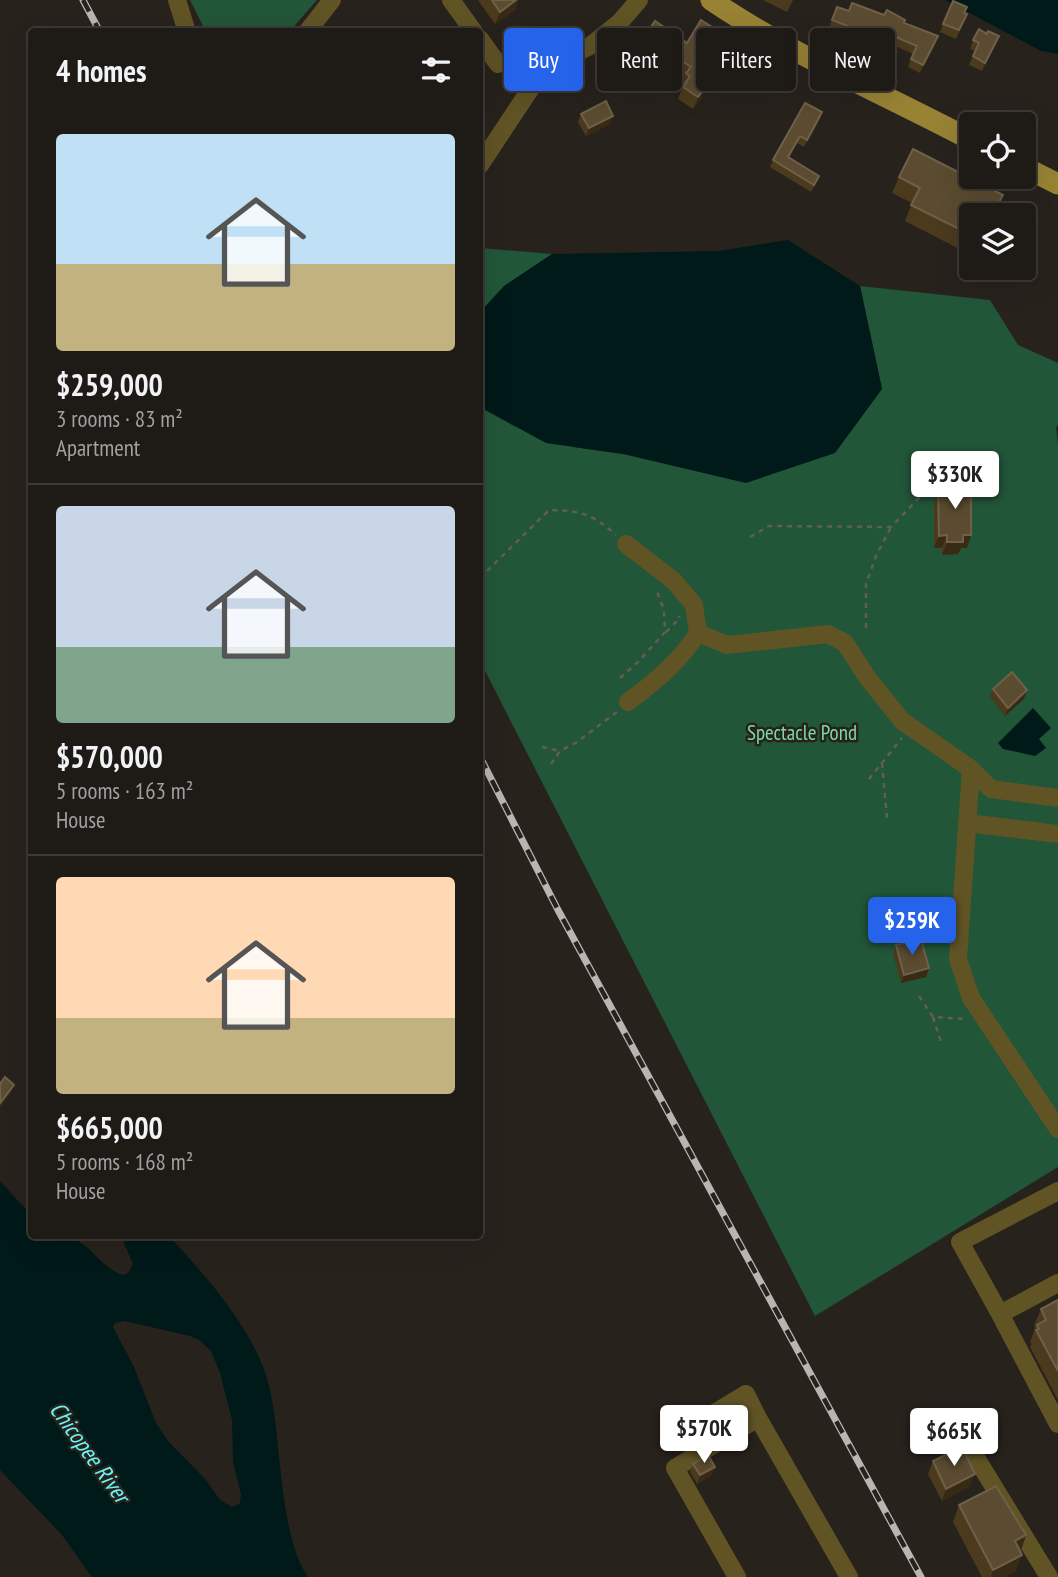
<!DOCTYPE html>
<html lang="en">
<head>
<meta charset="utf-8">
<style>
	body { margin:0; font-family:"PT Sans Narrow",sans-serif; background:#2b2723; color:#f1f3f6; height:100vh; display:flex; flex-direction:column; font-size:26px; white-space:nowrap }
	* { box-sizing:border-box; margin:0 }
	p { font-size:23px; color:#a1a1a1 }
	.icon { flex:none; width:38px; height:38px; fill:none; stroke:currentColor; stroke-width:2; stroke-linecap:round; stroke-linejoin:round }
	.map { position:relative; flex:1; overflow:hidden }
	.side { position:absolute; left:28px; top:28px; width:455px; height:1211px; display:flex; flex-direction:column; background:#1e1a16; border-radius:7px; box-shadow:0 7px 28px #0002,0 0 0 2px #3c3835 }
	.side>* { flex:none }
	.guide { position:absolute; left:504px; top:28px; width:448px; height:63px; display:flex; gap:14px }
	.controls { position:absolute; left:959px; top:112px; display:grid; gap:14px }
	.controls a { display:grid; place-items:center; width:77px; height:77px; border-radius:7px; background:#1e1a16; box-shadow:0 7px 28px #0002,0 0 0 2px #3c3835; font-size:35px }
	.price { position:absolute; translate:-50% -60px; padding:0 16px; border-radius:7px; background:#fff; color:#222; font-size:23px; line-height:46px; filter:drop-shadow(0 2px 4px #0008) }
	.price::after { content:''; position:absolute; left:50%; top:42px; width:21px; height:16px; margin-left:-10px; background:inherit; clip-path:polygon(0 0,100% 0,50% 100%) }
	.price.active { background:#2563eb; color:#fff }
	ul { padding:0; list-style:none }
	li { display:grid; align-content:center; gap:14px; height:371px; padding:0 28px }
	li+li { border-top:2px solid #3c3835 }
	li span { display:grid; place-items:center; height:217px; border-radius:7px; color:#555 }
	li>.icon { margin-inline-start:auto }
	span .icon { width:126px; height:126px; fill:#fffc; stroke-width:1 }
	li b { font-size:30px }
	h2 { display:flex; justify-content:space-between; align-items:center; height:84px; padding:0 28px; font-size:30px }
	.pill { padding:0 24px; border-radius:7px; background:#1e1a16; box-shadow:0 7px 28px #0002,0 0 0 2px #3c3835; font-size:24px; line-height:63px }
	.pill.active { background:#2563eb; color:#fff }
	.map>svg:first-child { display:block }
</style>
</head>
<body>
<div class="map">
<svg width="1058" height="1577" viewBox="0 0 1058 1577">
	<rect width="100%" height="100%" fill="#28221d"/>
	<path fill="#225639" d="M190,0h127l-27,31 -84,1z
		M480,248l72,6 -72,61z
		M860,286l130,14 28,45 40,18v62l-2,2 2,18v722l-243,149 -335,-655v-254l34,19 59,21 50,7 259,-65z"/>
	<path fill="#001919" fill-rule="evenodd" d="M945,0h113v54l-17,-3z
		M788,240l72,46 22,103 -47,64 -89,30 -123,-29 -77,-11 -66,-36v-95l24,-26 48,-32 166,-3z
		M1033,708l18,20 -12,11 7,9 -11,8 -32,-7 -5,-6z
		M0,1181l31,34 1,21c10,0 24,-3 34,0 24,5 35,33 57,39l5,-2 5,-9 -12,-28h48c38,41 89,98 101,154 12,52 9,146 38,187h-216l-30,-42 -62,-65zM125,1321l65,15 9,4 12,11 9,22 12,47 1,42 8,32 -1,9 -8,4 -12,-7 -14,-20 -38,-39 -12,-18 -22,-56 -21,-40 2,-4z"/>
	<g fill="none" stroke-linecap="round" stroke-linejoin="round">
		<path stroke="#625d58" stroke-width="2.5" stroke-dasharray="5 5" stroke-linecap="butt" d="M750,537l19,-11 122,1 28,-29 21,-40
			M480,578l69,-68c32,1 42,3 67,25
			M866,628v-44l10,-28 15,-29
			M666,632l13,-13v-3
			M620,678l19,-17 26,-29 -1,-22 -8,-21
			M542,747l18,4
			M882,763l5,55
			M551,764l9,-13 17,-9 41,-31
			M869,779l33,-41
			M919,996l14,21 32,2
			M933,1017l9,28"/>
		<path stroke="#605425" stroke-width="18" d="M177,0l10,32
			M451,0l23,32
			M307,32l25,-32
			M480,39l18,25
			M480,165l63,-95 47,-24 30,-24 19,-22
			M626,544l48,37 20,24 4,28c-18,28 -43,49 -70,69
			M698,633l29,12 101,-11 17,9 22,34 35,44 69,48 20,20 67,9
			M971,769l-13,190 13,39 87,131
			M967,823l91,11
			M1058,1283l-58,31 58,110
			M1000,1314l-40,-72 98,-51
			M678,1435l68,-41 12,24
			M967,1443l82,134
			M737,1577l-62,-109 83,-50 91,159"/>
		<path stroke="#988334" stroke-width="21" d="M711,0c81,55 173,94 260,140
			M1024,167l34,17"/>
		<g stroke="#b9b5b2" stroke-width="7">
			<path id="rail" d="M83,0l17,32
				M480,757l78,153 363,667"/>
		</g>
		<use href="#rail" stroke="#28221d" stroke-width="4.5" stroke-dasharray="13" stroke-linecap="butt"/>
	</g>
	<path fill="#4c3a1d" d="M478,0h40l-3,10 -20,14z
		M763,0h30l-6,12z
		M837,7l12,4 56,12 30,21 -15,29 -12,-6 5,-13 -20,-9 -8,15 -19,-10 2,-3 -24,-9 1,-4 -16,-6z
		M965,13l2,1 -11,25 -16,-7 3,-8z
		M707,39l10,22 -15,22v15l-9,11 -15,-10 5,-13 -1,-1 3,-7 -16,-11 -4,5 -3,-2 -9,12 -28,-20 4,-12 58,-7z
		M973,40l22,5 -13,26 -13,-6 6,-14 -5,-2z
		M822,112l-2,7 -16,28 -7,-4 -8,14 27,26 -5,9 -41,-25 3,-7z
		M581,114l29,10 -24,12 -8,-14z
		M899,177l104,18 -6,16 -26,4v40l-66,-34 7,-18 -20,-10z
		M945,483l22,65h-6l-3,6 -16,1v-7h-8v-45l4,-12h4z
		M993,689l31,10 -19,17 -15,-19z
		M896,945l33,23 -3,9 -25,6 -8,-29z
		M1058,1300v100l-28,-53 2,-3 -2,-2 5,-14 -1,-2 7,-17z
		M933,1461l37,25 -28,15 -14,-27z
		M693,1464l19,11 -15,9 -7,-12z
		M959,1505l67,30 -5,17 -5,19 -11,6h-23l-29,-55z"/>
	<path fill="#382a15" d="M516,0h2l-3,10 -20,14 5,-12z
		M938,36l-3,8 -15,29 3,-8z
		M999,36l-4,9 -13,26 3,-8z
		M896,37l-3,8 -8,15 3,-8z
		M722,49l-5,12 -22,32 5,-12z
		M673,55l-4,12 -4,5 4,-12z
		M666,58l-4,12 -9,12 4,-12z
		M706,86l-4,12 -9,11 5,-12z
		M822,112l-2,7 -16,28 3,-7z
		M613,116l-3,8 -24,12 3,-8z
		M1003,195l-6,16 -2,4h-3z
		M947,535l-5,13h-8l5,-12z
		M963,535h8l-4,13h-6l-3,6 -16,1 5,-13z
		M1027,690l-3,9 -19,17 3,-8z
		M929,968l-3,9 -25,6 3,-8z
		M14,1085l-3,8 -11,15v-5z
		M715,1467l-3,8 -15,9 3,-9z
		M975,1474l-5,12 -28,15 4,-12z
		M1026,1535l-6,17 -5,-11z
		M1022,1555l-6,16 -11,6h-14l2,-7z"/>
	<path fill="#5b4b30" stroke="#6f6049" stroke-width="2" d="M492,0h24l-16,12z
		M953,1l14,6 -3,6 3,1 -8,16 -16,-6z
		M852,3l32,12 3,-5 18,10 -1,3 34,13 -15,29 -12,-6 6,-13 -21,-9 -8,15 -19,-10 2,-3 -24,-10 1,-3 -16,-6 5,-13 12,4z
		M701,20l11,7 -7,11 17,11 -22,32 6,5 -8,11 -15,-10 7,-11 -4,-3 5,-6 -18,-12 -4,5 -3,-2 -9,12 -28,-20 11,-16 4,3 11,-16 32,22z
		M979,29l8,5 1,-3 11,5 -14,27 -12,-7 6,-13 -6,-3z
		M606,101l7,15 -24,12 -8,-14z
		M805,103l17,9 -15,28 -7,-4 -12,21 31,19 -5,9 -41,-25z
		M913,149l90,46 -11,20h-21v20l-60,-30 9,-17 -21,-11z
		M971,482v53h-8v7h-16v-7l-8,1 -1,-45h7v-8z
		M1012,672l15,18 -19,18 -15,-19z
		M921,939l8,29 -25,7 -8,-30z
		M5,1077l9,8 -14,18v-19z
		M1058,1300v71l-22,-41 3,-1 -2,-4 9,-5 -5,-11z
		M962,1447l13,27 -29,15 -13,-28z
		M708,1455l7,12 -15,8 -7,-11z
		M996,1486l30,49 -11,6 7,14 -29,15 -34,-65z"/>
	<g text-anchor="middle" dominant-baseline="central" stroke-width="5" stroke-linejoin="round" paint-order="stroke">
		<g font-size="21" fill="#7cd9a2" stroke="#28221d">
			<text x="802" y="732">Spectacle Pond</text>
		</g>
		<g font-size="23" font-style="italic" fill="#6af4f4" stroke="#28221d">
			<text transform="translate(90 1452) rotate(54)">Chicopee River</text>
		</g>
	</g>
</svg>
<div class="controls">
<a><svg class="icon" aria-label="locate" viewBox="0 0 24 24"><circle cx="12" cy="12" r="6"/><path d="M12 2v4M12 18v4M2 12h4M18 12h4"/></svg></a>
<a><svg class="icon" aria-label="layers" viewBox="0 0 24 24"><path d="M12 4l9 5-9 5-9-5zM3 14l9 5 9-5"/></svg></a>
</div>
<b class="price" style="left:955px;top:511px">$330K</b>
<b class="price active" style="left:912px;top:957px">$259K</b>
<b class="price" style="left:704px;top:1465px">$570K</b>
<b class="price" style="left:954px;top:1468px">$665K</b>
<div class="guide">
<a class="pill active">Buy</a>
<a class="pill">Rent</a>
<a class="pill">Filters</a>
<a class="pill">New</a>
</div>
<section class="side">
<h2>4 homes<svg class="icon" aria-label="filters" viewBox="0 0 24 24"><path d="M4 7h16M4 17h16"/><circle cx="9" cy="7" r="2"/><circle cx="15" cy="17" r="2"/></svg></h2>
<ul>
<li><span style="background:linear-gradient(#bfe0f5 60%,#c2b280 0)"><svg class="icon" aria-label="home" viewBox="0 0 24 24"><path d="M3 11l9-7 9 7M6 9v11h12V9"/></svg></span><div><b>$259,000</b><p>3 rooms · 83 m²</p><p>Apartment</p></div></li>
<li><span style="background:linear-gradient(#c9d6e8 65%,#7fa58c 0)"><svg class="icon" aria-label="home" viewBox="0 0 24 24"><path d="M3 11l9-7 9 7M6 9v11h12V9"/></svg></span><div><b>$570,000</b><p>5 rooms · 163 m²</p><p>House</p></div></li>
<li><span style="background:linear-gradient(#ffd9b3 65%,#c2b280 0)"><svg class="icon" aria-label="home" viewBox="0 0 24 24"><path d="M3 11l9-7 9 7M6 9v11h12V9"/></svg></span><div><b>$665,000</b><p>5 rooms · 168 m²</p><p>House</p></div></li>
</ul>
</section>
</div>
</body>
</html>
